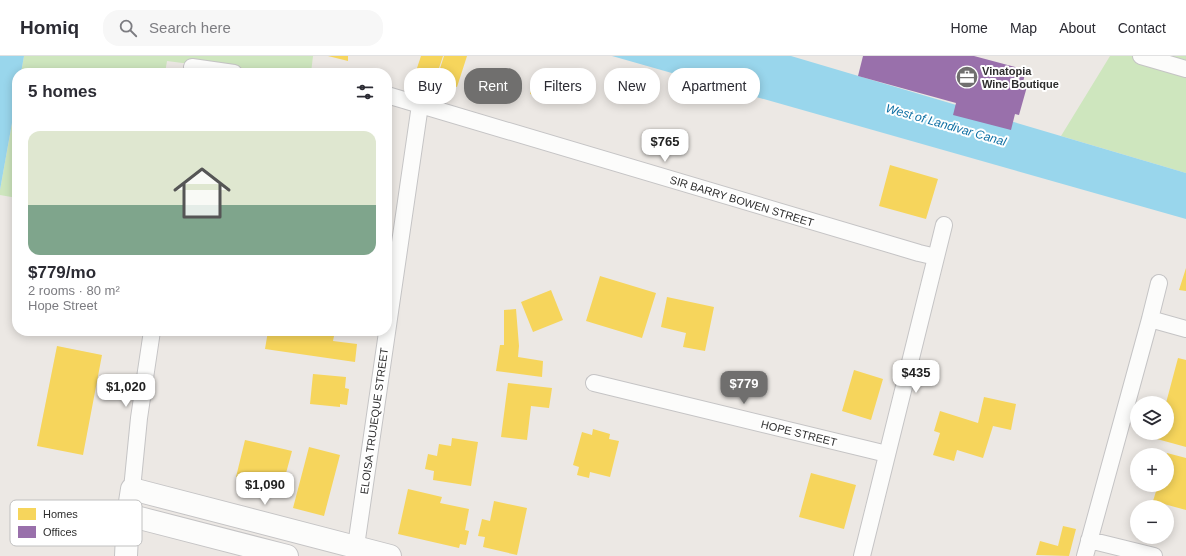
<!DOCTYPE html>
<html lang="en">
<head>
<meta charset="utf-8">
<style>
	body { margin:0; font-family:Arial,sans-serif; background:#f7f7f7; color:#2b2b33; height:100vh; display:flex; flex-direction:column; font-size:15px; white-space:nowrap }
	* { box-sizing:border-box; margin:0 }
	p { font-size:13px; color:#7c7c81 }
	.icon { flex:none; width:22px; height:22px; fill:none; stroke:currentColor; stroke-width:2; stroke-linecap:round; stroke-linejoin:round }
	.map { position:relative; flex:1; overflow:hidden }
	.sheet { position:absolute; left:12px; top:12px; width:380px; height:268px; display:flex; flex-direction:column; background:#fff; border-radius:16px; box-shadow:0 2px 10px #0003 }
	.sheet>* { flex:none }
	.top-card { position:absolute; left:404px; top:12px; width:380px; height:36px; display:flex; gap:8px }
	.buttons { position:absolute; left:1130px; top:340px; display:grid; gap:8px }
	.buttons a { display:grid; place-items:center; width:44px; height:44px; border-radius:50%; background:#fff; box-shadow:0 2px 10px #0003; font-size:20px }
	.price { position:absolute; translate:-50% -34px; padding:0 9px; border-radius:8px; background:#fff; color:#222; font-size:13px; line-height:26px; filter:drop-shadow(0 1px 2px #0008) }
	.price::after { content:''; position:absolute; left:50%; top:24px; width:12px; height:9px; margin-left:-6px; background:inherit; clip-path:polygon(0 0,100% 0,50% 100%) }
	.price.current { background:#706f6e; color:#fff }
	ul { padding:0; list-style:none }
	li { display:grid; align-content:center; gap:8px; height:212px; padding:0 16px }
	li+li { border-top:1px solid #e1e1e2 }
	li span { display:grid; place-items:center; height:124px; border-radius:12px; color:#555 }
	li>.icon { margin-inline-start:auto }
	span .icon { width:72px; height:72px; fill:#fffc; stroke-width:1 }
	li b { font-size:17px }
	h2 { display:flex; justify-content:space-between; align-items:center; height:48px; padding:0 16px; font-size:17px }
	.tag { padding:0 14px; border-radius:16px; background:#fff; box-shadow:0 2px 10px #0003; font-size:14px; line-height:36px }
	.tag.current { background:#706f6e; color:#fff }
	header { display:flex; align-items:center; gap:24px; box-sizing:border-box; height:56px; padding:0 20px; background:#fff; border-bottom:1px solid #e1e1e2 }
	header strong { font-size:19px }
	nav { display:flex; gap:22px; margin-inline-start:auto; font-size:14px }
	.search { width:280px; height:36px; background:#f7f7f7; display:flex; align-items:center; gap:10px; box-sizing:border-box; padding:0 14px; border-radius:16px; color:#7c7c81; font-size:15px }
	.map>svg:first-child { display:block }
</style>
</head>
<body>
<header>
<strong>Homiq</strong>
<div class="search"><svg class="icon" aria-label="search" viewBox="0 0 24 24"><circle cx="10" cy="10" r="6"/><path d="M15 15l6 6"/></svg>Search here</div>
<nav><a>Home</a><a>Map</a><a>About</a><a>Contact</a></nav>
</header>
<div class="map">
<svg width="1186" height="500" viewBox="0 0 1186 500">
	<rect width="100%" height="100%" fill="#ece8e4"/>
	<path fill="#cee6be" d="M24,0h289l-2,17h-51l-93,-12 -2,12h-144z
		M1110,0h76v117l-125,-37z
		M17,39v103l-17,-3v-5z"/>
	<path fill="#99d6ec" d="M0,0h24l-3,17h-4v22l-17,95z
		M612,0h179l395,117v46z"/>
	<path fill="#f6d55c" d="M328,0h20v5z
		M421,0h22l-9,27 -20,-6z
		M444,0h23l-10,31 -21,-6z
		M536,17l20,6 -6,20 -20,-5z
		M890,109l48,14 -12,40 -47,-13z
		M1186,212v23l-7,-1z
		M600,220l56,17 -14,45 -56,-17z
		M551,234l12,30 -30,12 -12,-30z
		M667,241l47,10 -9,44 -22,-4 3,-14 -25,-6z
		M516,253l3,37 -1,11 25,4 -1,16 -46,-6 4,-26h4v-35z
		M268,275h67l-2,10 24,3 -2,18 -90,-13z
		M57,290l45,9 -19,100 -46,-9z
		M1178,302l8,2v87l-29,-8 2,-6h8l-1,-30z
		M854,314l29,9 -12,41 -29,-9z
		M313,318l33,3 -1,11 4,1 -2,16 -7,-1v3l-30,-3z
		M508,327l44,5 -3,20 -18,-2 -4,34 -26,-3z
		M984,341l32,7 -5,26 -18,-4 -10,32 -26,-8 -3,11 -21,-6 7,-22 -6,-2 6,-20 38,12z
		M593,373l17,5 -1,5 10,2 -9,36 -20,-5 -1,6 -12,-3 2,-8 -6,-2 9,-33 10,3z
		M452,382l26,4 -7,44 -38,-6 1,-9 -9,-2 3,-15 9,2 2,-12 12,2z
		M245,384l47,11 -10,37 -46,-11z
		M309,391l31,8 -16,61 -31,-8z
		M1167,397l19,5v52l-33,-9 5,-16h9z
		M811,417l45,12 -12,44 -45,-12z
		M408,433l34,8 -2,6 29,6 -4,21 4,1 -3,14 -6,-1 -1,4 -61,-14z
		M494,445l33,7 -10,47 -34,-8 2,-10 -7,-1 4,-17 8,2z
		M1063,470l13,3 -7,27 -33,-1 4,-14 18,5z"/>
	<path fill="#9970ab" d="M863,0h111l52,14 -3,12 5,1 -9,32 -4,-1 -4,16 -58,-15 3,-12 -98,-27z"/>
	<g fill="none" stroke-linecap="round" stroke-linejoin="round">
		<g stroke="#c5c4c5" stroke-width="18">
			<path id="street" d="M1141,0l45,13
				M192,11l42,6
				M387,39l532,158 17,4
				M1150,263l36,10
				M594,327l293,71
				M132,433l7,-71 13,-87
				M1089,484l65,16
				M356,490l64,-441
				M862,500l82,-331
				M1085,500l65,-237 9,-36"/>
		</g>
		<g stroke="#c5c4c5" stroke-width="24">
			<path id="secondary" d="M128,459l159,41
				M126,500l2,-41 4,-26 258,67"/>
		</g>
		<use href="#street" stroke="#fcfcfb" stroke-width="16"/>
		<use href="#secondary" stroke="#fcfcfb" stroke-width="22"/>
	</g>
	<defs>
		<g id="office-disc" transform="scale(1.15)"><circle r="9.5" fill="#706f6e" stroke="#fff"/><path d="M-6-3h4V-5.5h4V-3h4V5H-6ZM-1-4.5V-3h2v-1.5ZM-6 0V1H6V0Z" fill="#fff"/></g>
	</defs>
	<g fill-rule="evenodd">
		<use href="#office-disc" x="967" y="21"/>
	</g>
	<g text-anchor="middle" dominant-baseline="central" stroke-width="4" stroke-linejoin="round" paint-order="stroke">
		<g font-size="11" font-weight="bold" fill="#2e2e2e" stroke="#fff" text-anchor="start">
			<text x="982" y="15">Vinatopia<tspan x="982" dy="13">Wine Boutique</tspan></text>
		</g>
		<g font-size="11" fill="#2e2e2e" stroke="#fff">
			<text transform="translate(742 145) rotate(17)">SIR BARRY BOWEN STREET</text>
			<text transform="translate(374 365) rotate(-82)">ELOISA TRUJEQUE STREET</text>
			<text transform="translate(799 377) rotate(14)">HOPE STREET</text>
		</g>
		<g font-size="12" font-style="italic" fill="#0d6fa3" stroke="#fff">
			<text transform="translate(946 69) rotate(16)">West of Landivar Canal</text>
		</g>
	</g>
	<rect x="10" y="444" width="132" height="46" rx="6" fill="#fff" stroke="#c0c0c0" stroke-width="1"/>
	<rect x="18" y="452" width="18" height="12" fill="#f6d55c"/>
	<rect x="18" y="470" width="18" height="12" fill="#9970ab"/>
	<g font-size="11" fill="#2e2e2e">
		<text x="43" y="462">Homes</text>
		<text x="43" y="480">Offices</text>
	</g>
</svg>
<div class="buttons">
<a><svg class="icon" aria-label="layers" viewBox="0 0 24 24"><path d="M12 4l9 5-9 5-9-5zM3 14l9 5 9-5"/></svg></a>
<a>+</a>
<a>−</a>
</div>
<b class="price" style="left:665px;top:107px">$765</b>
<b class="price" style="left:916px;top:338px">$435</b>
<b class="price current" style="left:744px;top:349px">$779</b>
<b class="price" style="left:126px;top:352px">$1,020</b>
<b class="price" style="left:265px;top:450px">$1,090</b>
<div class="top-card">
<a class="tag">Buy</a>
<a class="tag current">Rent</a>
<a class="tag">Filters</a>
<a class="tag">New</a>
<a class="tag">Apartment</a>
</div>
<section class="sheet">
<h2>5 homes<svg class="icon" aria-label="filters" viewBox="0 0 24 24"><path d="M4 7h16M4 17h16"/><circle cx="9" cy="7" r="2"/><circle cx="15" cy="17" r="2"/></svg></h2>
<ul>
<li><span style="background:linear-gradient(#dfe7d0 60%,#7fa58c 0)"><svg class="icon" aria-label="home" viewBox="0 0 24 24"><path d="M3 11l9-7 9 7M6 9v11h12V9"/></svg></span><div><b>$779/mo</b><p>2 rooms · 80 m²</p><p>Hope Street</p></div></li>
</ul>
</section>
</div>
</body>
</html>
